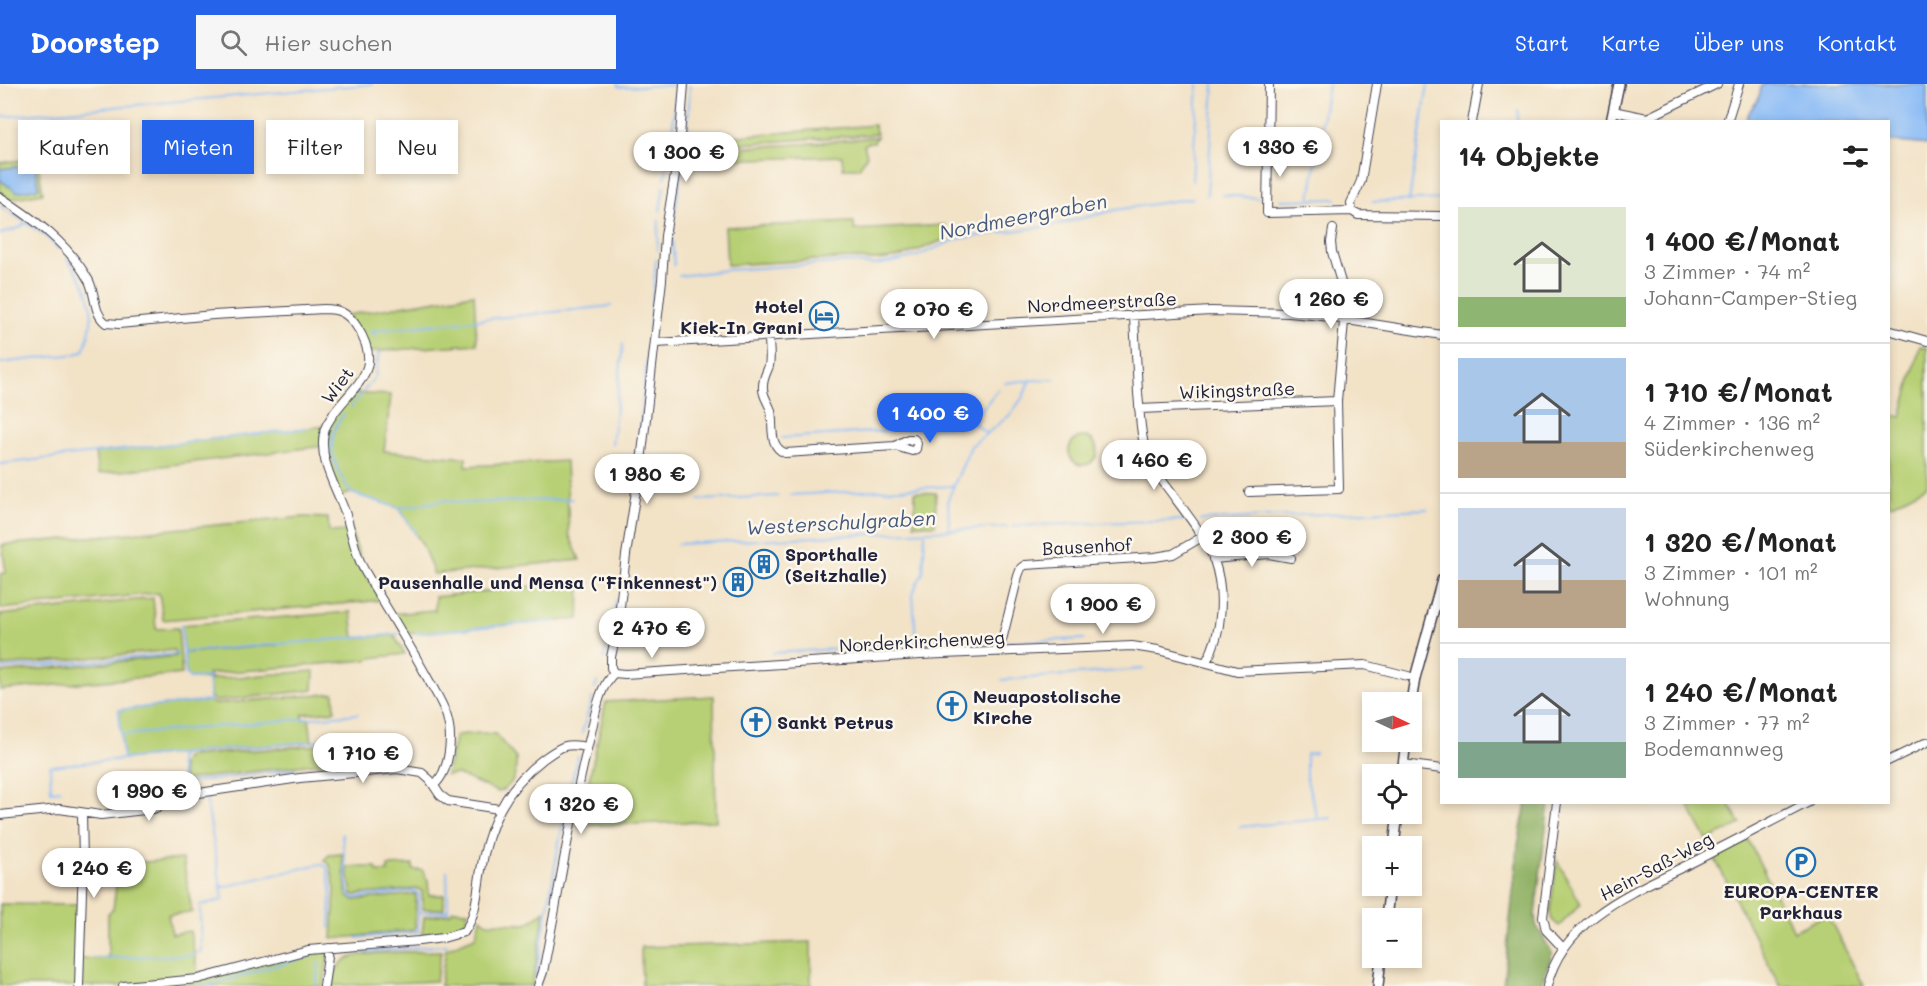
<!DOCTYPE html>
<html lang="de">
<head>
<meta charset="utf-8">
<style>
	body { margin:0; font-family:Mali,sans-serif; background:#f6f6f6; color:#222; height:100vh; display:flex; flex-direction:column; font-size:22px; white-space:nowrap }
	* { box-sizing:border-box; margin:0 }
	p { font-size:20px; color:#767676 }
	.icon { flex:none; width:33px; height:33px; fill:none; stroke:currentColor; stroke-width:2; stroke-linecap:round; stroke-linejoin:round }
	.map { position:relative; flex:1; overflow:hidden }
	.panel { position:absolute; left:1440px; top:36px; width:450px; height:684px; display:flex; flex-direction:column; background:#fff; border-radius:0px; box-shadow:0 3px 9px #0003 }
	.panel>* { flex:none }
	.banner { position:absolute; left:18px; top:36px; width:570px; height:54px; display:flex; gap:12px }
	.needle { width:39px; rotate:94deg }
	.fabs { position:absolute; left:1362px; top:608px; display:grid; gap:12px }
	.fabs a { display:grid; place-items:center; width:60px; height:60px; border-radius:0px; background:#fff; box-shadow:0 3px 9px #0003; font-size:30px }
	.price { position:absolute; translate:-50% -51px; padding:0 14px; border-radius:21px; background:#fff; color:#222; font-size:20px; line-height:39px; filter:drop-shadow(0 2px 3px #0008) }
	.price::after { content:''; position:absolute; left:50%; top:36px; width:18px; height:14px; margin-left:-9px; background:inherit; clip-path:polygon(0 0,100% 0,50% 100%) }
	.price.on { background:#2563eb; color:#fff }
	ul { padding:0; list-style:none }
	li { display:flex; align-items:center; gap:18px; height:150px; padding:0 18px }
	li+li { border-top:2px solid #e0e0e0 }
	li span { display:grid; place-items:center; flex:none; width:168px; height:120px; border-radius:0px; color:#555 }
	li>.icon { margin-inline-start:auto }
	span .icon { width:72px; height:72px; fill:#fffc; stroke-width:1 }
	li b { font-size:26px }
	h2 { display:flex; justify-content:space-between; align-items:center; height:72px; padding:0 18px; font-size:26px }
	.tag { padding:0 21px; border-radius:0px; background:#fff; box-shadow:0 3px 9px #0003; font-size:21px; line-height:54px }
	.tag.on { background:#2563eb; color:#fff }
	header { display:flex; align-items:center; gap:36px; box-sizing:border-box; height:84px; padding:0 30px; background:#2563eb; color:#fff }
	header strong { font-size:28px }
	nav { display:flex; gap:33px; margin-inline-start:auto; font-size:21px }
	.search { width:420px; height:54px; background:#f6f6f6; display:flex; align-items:center; gap:15px; box-sizing:border-box; padding:0 21px; border-radius:0px; color:#767676; font-size:22px }
	.map>svg:first-child { display:block }
</style>
</head>
<body>
<header>
<strong>Doorstep</strong>
<div class="search"><svg class="icon" aria-label="search" viewBox="0 0 24 24"><circle cx="10" cy="10" r="6"/><path d="M15 15l6 6"/></svg>Hier suchen</div>
<nav><a>Start</a><a>Karte</a><a>Über uns</a><a>Kontakt</a></nav>
</header>
<div class="map">
<svg width="1927" height="902" viewBox="0 0 1927 902">
	<rect width="100%" height="100%" fill="#fbf7ec"/>
	<filter id="ink" filterUnits="userSpaceOnUse"><feTurbulence type="fractalNoise" baseFrequency=".0167" numOctaves="2"/><feDisplacementMap in="SourceGraphic" scale="12" xChannelSelector="R" yChannelSelector="G"/><feConvolveMatrix kernelMatrix="1 2 1 2 8 2 1 2 1" color-interpolation-filters="sRGB"/></filter>
	<filter id="wash" filterUnits="userSpaceOnUse"><feTurbulence type="fractalNoise" baseFrequency=".008" numOctaves="4" result="noise"/><feDisplacementMap in="SourceGraphic" scale="24" xChannelSelector="R" yChannelSelector="G"/><feGaussianBlur stdDeviation="1.35" result="paint"/><feColorMatrix in="noise" values="0 0 0 0 0 0 0 0 0 0 0 0 0 0 0 0 0 1.4 0 .05"/><feComposite in="paint" operator="in"/></filter>
	<g filter="url(#wash)">
		<rect width="100%" height="100%" fill="#f2e2c6"/>
		<path fill="#b8d074" stroke="#6d7958" stroke-width="1.5" d="M874,41l3,9 -166,12h-22l1,-6z
			M877,53l-3,5h-5l-5,3 3,10 -8,13h-16l-1,-12 -154,5 2,-11 113,-6z
			M37,74l6,35 -33,6 -10,-6v-13l17,12 18,-27 -35,4v-6z
			M854,138v8l91,-5 3,13c-34,14 -57,27 -95,20l-126,7 -2,-38z
			M474,210l3,50 -110,8 -20,-37z
			M1920,262l7,2v138l-38,20v-92l12,3z
			M350,309l41,2 -7,56 82,7v8l100,-5 3,73 11,26 -146,14 -12,-30 -23,-36 -48,-15 -11,3 -17,-50 -225,28 -3,-21 230,-27z
			M1069 367a14 14 0 1 1 28 0a14 14 0 1 1-28 0Z
			M915,408l21,1 -1,32 -21,-1z
			M303,433l25,1 1,14 22,-1 14,42 18,27 -220,20 -4,-27 -159,16v-35l6,-1 -4,-28z
			M580,497l-1,38 -175,15 -12,-20 43,-4v-13z
			M153,514l3,31 22,-1 4,46 -182,16v-17l176,-17 -2,-6 -172,16 -2,-51z
			M351,528l3,26 40,-3 11,19 -34,4 -4,2 -159,14 2,5 104,-8 -1,19 -98,11 -5,-4 -1,-18 -19,-1 -4,-4 -2,-21 94,-8 -94,7 -3,-27z
			M334,609l1,18 -32,3v5l6,-1 3,24 -189,17 -4,-49 91,-9 4,3z
			M714,612l2,125 -137,5 27,-124z
			M480,649l15,1 21,24c1,16 -2,28 -18,34l-41,-18 -11,1 10,-40z
			M330,660v18l-146,18c-2,-9 -5,-18 4,-24z
			M1687,719h41l13,21 -34,16z
			M1748,756l46,91 33,-17 37,72h-84l-66,-129z
			M342,770l5,42 7,4 62,-6 -1,36 -83,9 3,-50 -5,-24 -6,-5 5,-5z
			M183,775l9,53 -24,3 4,19 18,-3 9,48 130,-31 -5,38h-324v-82l81,1 -1,54 28,-1v-44l5,-5 6,-45z
			M1557,776l24,44 -22,22 -7,-6 -2,-7z
			M413,781v5h9l6,11 1,14h15v14h-21l-1,-18 -4,-2 -64,6 -2,-1 -5,-27h29l1,5h11v-6z
			M453,826l15,1 -3,12 -7,5 -36,7 2,-18 27,-4z
			M545,827l-13,75h-92l6,-37 29,-12 6,-19 6,5 40,1z
			M811,858v44h-169l-1,-39z
			M441,867l-5,30 -105,5c3,-10 6,-22 16,-27 16,-8 73,-7 94,-8z"/>
		<path fill="#92b266" stroke="#5a6a50" stroke-width="1.5" d="M1526,719h23l-14,112 1,10 16,28 -11,33h-38l15,-141z"/>
		<path fill="#8abbf6" stroke="#566e98" stroke-width="1.5" d="M1765,0h162v61l-38,-4 -1,-19 -142,-1c4,-17 13,-15 15,-34z
			M35,81l4,23 -22,4 -17,-12v-11z"/>
		<g fill="none" stroke-linecap="round" stroke-linejoin="round">
			<path stroke="#8abbf6" stroke-width="2" d="M618,0l1,3h4l54,-2
				M0,33l372,-33
				M1517,38l1,-12
				M671,59l6,-57
				M665,94l4,-25
				M1192,97l6,-97
				M1207,111l7,-111
				M1223,111l35,3
				M1310,115l18,-115
				M1281,116l55,-1
				M1409,117l19,-117
				M1373,118l69,-3
				M0,122l46,30 12,13
				M660,127l4,-25
				M0,150l19,-6 7,-5
				M657,166l2,-30
				M674,181l-2,-27 2,-22 13,-76 3,-54
				M679,192l48,-6 123,-8 24,3 18,-3 25,-6 40,-17 98,-14 60,-15 78,-12
				M376,253l-5,-6 240,-25
				M0,279l76,-9 7,-3c16,-37 9,-61 -16,-92
				M1005,299l16,-2 34,-2
				M351,323l24,-30 4,-25
				M344,330c-22,26 -10,54 7,79l48,15 17,26
				M986,349l-11,-9 1,-7 22,-28
				M782,354l177,-12 16,-2
				M639,357l17,-181
				M612,360l11,-100
				M0,380l309,-36
				M790,411l162,-9
				M699,416l79,-4
				M399,424l46,-8 20,3 107,-4
				M1201,436l226,-11
				M1012,442l171,-6
				M949,444l-1,-29 23,-53 39,-31 13,-18 7,-17
				M677,460l330,-17
				M610,546l6,-30
				M415,549l141,-12
				M948,558h10
				M966,558h29
				M1008,558l76,-3
				M916,559l-3,-49 4,-11 6,-10 2,-42
				M184,568l215,-18
				M773,569l170,-11
				M604,574l4,-18
				M0,585l177,-15
				M1002,596l142,-11
				M595,604l2,-6
				M582,649l10,-35
				M122,651l236,-21
				M1315,669l-9,1v23l12,42
				M181,670l-2,7 3,21 4,1 110,-14
				M123,675l205,-19
				M61,706l-10,1 -1,-25 73,-7 -4,-49 91,-9 -2,-24 -18,1 -4,-4 -5,-49
				M1239,743l92,-9
				M342,750l6,58 5,6 60,-7 6,3 -1,38 -61,6
				M221,801l2,2 97,-23 7,3 4,21 -1,40
				M420,829l28,-2 -1,-40
				M360,868l88,-7
				M94,874l100,-3 7,-4 -1,-46 23,-5 -17,-103
				M536,890l30,-171 12,-47
				M195,902l15,-1 103,-30
				M316,902l3,-23"/>
		</g>
	</g>
	<g filter="url(#ink)">
		<g fill="none" stroke-linecap="round" stroke-linejoin="round">
			<g stroke="#413f50" stroke-width="10">
				<path id="minor" d="M1269,0l-2,129 85,-2 6,4 84,1
					M1613,27l34,7 70,-34
					M1472,38l7,-38
					M1727,38l12,-38
					M0,113c35,23 68,46 89,84 7,14 4,32 17,42l13,1 94,-9 111,-6c15,0 24,4 33,18 27,42 0,55 -23,86 -4,7 -9,12 -10,20 -6,28 14,57 22,82 6,19 10,43 21,60 20,34 41,67 60,102 7,13 16,26 20,40 6,20 3,54 -13,68
					M1352,127l-1,-8 10,-22 16,-97
					M1134,231c1,26 3,52 4,78 2,19 2,41 8,59 6,17 19,32 29,46 14,19 31,40 39,62 11,32 9,73 -8,102
					M1888,246l39,11
					M769,254c0,9 2,20 0,28 -3,8 -7,14 -6,23 0,8 6,14 8,22 3,15 -3,35 14,42l110,-7 17,5 4,-2 1,-6 -3,-4h-6l-13,7
					M656,259l555,-32 78,2 33,3 120,19
					M1139,325l198,-8
					M1249,408l90,-3 -2,-88 9,-102 -14,-47 -1,-10 2,-13
					M1213,475l56,-5 22,4
					M999,568l19,-76 3,-8 4,-3 130,-8 18,-3 29,-17
					M614,589l11,1 295,-19 212,-9 26,4 79,21 128,-6 43,11
					M614,589l-3,-5v-11l7,-33 8,-69 16,-102 20,-173 3,-44 14,-87 5,-65
					M1888,677l39,-19
					M1403,680l39,5
					M1557,718l-14,115 3,13 17,18
					M0,731l59,-6 42,6 52,-6 39,-15 108,-16 97,-9 25,4 8,7 10,15 8,6 51,8
					M79,902l4,-126 -1,-47
					M123,902l75,-7 110,-29 111,-9 24,-3 21,-6c13,-18 13,-40 17,-62 7,-44 24,-82 61,-110 18,-13 22,-18 45,-13
					M324,902l5,-38
					M538,902l5,-14c16,-79 27,-157 47,-235 5,-20 8,-49 24,-64
					M1547,902c17,-71 94,-97 152,-127 37,-19 73,-38 110,-57"/>
			</g>
			<g stroke="#413f50" stroke-width="12">
				<path id="tertiary" d="M1611,38l8,-38
					M1411,618l4,-24 27,-98
					M1402,690l4,-33
					M1394,762l4,-33
					M1386,834l4,-33
					M1378,902l3,-29"/>
			</g>
			<use href="#minor" stroke="#fff" stroke-width="8"/>
			<use href="#tertiary" stroke="#fff" stroke-width="9"/>
		</g>
	</g>
	<defs>
		<g id="hotel-ring" transform="scale(1.5)"><circle r="9.5" fill="#fbf7ec" stroke="#1f6fb2" stroke-width="1.5"/><path d="M-6-4.5h1.5V1H6V5H4.5V3h-9V5H-6ZM-4 0a1.8 1.8 0 1 1 3.6 0ZM.5 0V-2.5h3Q6-2.5 6 0Z" fill="#1f6fb2"/></g>
		<g id="building-ring" transform="scale(1.5)"><circle r="9.5" fill="#fbf7ec" stroke="#1f6fb2" stroke-width="1.5"/><path d="M-4-6H4V6H1V3H-1V6H-4ZM-2.5-4.3h1.7v1.8h-1.7ZM.8-4.3h1.7v1.8H.8ZM-2.5-1h1.7V.8h-1.7ZM.8-1h1.7V.8H.8Z" fill="#1f6fb2"/></g>
		<g id="church-ring" transform="scale(1.5)"><circle r="9.5" fill="#fbf7ec" stroke="#1f6fb2" stroke-width="1.5"/><path d="M-1.2-6h2.4v3.5h3.3v2.4h-3.3V6h-2.4V-.1h-3.3v-2.4h3.3Z" fill="#1f6fb2"/></g>
		<g id="parking-ring" transform="scale(1.5)"><circle r="9.5" fill="#fbf7ec" stroke="#1f6fb2" stroke-width="1.5"/><path d="M-3.5-5.5H1a3.5 3.5 0 0 1 0 7H-1V5.5H-3.5ZM-1-3.4V-.6H.8a1.4 1.4 0 0 0 0-2.8Z" fill="#1f6fb2"/></g>
	</defs>
	<g fill-rule="evenodd">
		<use href="#hotel-ring" x="824" y="232"/>
		<use href="#building-ring" x="764" y="480"/>
		<use href="#building-ring" x="738" y="498"/>
		<use href="#church-ring" x="952" y="622"/>
		<use href="#church-ring" x="756" y="638"/>
		<use href="#parking-ring" x="1801" y="778"/>
	</g>
	<g text-anchor="middle" dominant-baseline="central" stroke-width="5" stroke-linejoin="round" paint-order="stroke">
		<g font-size="18" fill="#22223b" stroke="#fbf7ec">
			<text transform="translate(1102 218) rotate(-3)">Nordmeerstraße</text>
			<text transform="translate(337 301) rotate(-53)">Wiet</text>
			<text transform="translate(1237 306) rotate(-2)">Wikingstraße</text>
			<text transform="translate(1087 462) rotate(-3)">Bausenhof</text>
			<text transform="translate(922 557) rotate(-3)">Norderkirchenweg</text>
			<text transform="translate(1656 782) rotate(-28)">Hein-Saß-Weg</text>
		</g>
		<g font-size="18" font-weight="bold" fill="#22223b" stroke="#fbf7ec" text-anchor="start">
			<text x="803" y="222" text-anchor="end">Hotel<tspan x="803" dy="21">Kiek-In Grani</tspan></text>
			<text x="785" y="470">Sporthalle<tspan x="785" dy="21">(Seitzhalle)</tspan></text>
			<text x="717" y="498" text-anchor="end">Pausenhalle und Mensa ("Finkennest")</text>
			<text x="973" y="612">Neuapostolische<tspan x="973" dy="21">Kirche</tspan></text>
			<text x="777" y="638">Sankt Petrus</text>
			<text x="1801" y="807" text-anchor="middle">EUROPA-CENTER<tspan x="1801" dy="21">Parkhaus</tspan></text>
		</g>
		<g font-size="20" font-style="italic" fill="#46587c" stroke="#fbf7ec">
			<text transform="translate(1023 132) rotate(-11)">Nordmeergraben</text>
			<text transform="translate(841 438) rotate(-3)">Westerschulgraben</text>
		</g>
	</g>
</svg>
<div class="fabs">
<a><svg class="needle" viewBox="-14 -14 28 28"><path d="M0-13l5 13h-10z" fill="#e53935"/><path d="M0 13l5-13h-10z" fill="#767676"/></svg></a>
<a><svg class="icon" aria-label="locate" viewBox="0 0 24 24"><circle cx="12" cy="12" r="6"/><path d="M12 2v4M12 18v4M2 12h4M18 12h4"/></svg></a>
<a>+</a>
<a>−</a>
</div>
<b class="price" style="left:1280px;top:94px">1 330 €</b>
<b class="price" style="left:686px;top:99px">1 300 €</b>
<b class="price" style="left:1331px;top:246px">1 260 €</b>
<b class="price" style="left:934px;top:256px">2 070 €</b>
<b class="price on" style="left:930px;top:360px">1 400 €</b>
<b class="price" style="left:1154px;top:407px">1 460 €</b>
<b class="price" style="left:647px;top:421px">1 980 €</b>
<b class="price" style="left:1252px;top:484px">2 300 €</b>
<b class="price" style="left:1103px;top:551px">1 900 €</b>
<b class="price" style="left:652px;top:575px">2 470 €</b>
<b class="price" style="left:363px;top:700px">1 710 €</b>
<b class="price" style="left:149px;top:738px">1 990 €</b>
<b class="price" style="left:581px;top:751px">1 320 €</b>
<b class="price" style="left:94px;top:815px">1 240 €</b>
<div class="banner">
<a class="tag">Kaufen</a>
<a class="tag on">Mieten</a>
<a class="tag">Filter</a>
<a class="tag">Neu</a>
</div>
<section class="panel">
<h2>14 Objekte<svg class="icon" aria-label="filters" viewBox="0 0 24 24"><path d="M4 7h16M4 17h16"/><circle cx="9" cy="7" r="2"/><circle cx="15" cy="17" r="2"/></svg></h2>
<ul>
<li><span style="background:linear-gradient(#dfe7d0 75%,#8fb573 0)"><svg class="icon" aria-label="home" viewBox="0 0 24 24"><path d="M3 11l9-7 9 7M6 9v11h12V9"/></svg></span><div><b>1 400 €/Monat</b><p>3 Zimmer · 74 m²</p><p>Johann-Camper-Stieg</p></div></li>
<li><span style="background:linear-gradient(#a9c7e8 70%,#b9a48a 0)"><svg class="icon" aria-label="home" viewBox="0 0 24 24"><path d="M3 11l9-7 9 7M6 9v11h12V9"/></svg></span><div><b>1 710 €/Monat</b><p>4 Zimmer · 136 m²</p><p>Süderkirchenweg</p></div></li>
<li><span style="background:linear-gradient(#c9d6e8 60%,#b9a48a 0)"><svg class="icon" aria-label="home" viewBox="0 0 24 24"><path d="M3 11l9-7 9 7M6 9v11h12V9"/></svg></span><div><b>1 320 €/Monat</b><p>3 Zimmer · 101 m²</p><p>Wohnung</p></div></li>
<li><span style="background:linear-gradient(#c9d6e8 70%,#7fa58c 0)"><svg class="icon" aria-label="home" viewBox="0 0 24 24"><path d="M3 11l9-7 9 7M6 9v11h12V9"/></svg></span><div><b>1 240 €/Monat</b><p>3 Zimmer · 77 m²</p><p>Bodemannweg</p></div></li>
</ul>
</section>
</div>
</body>
</html>
